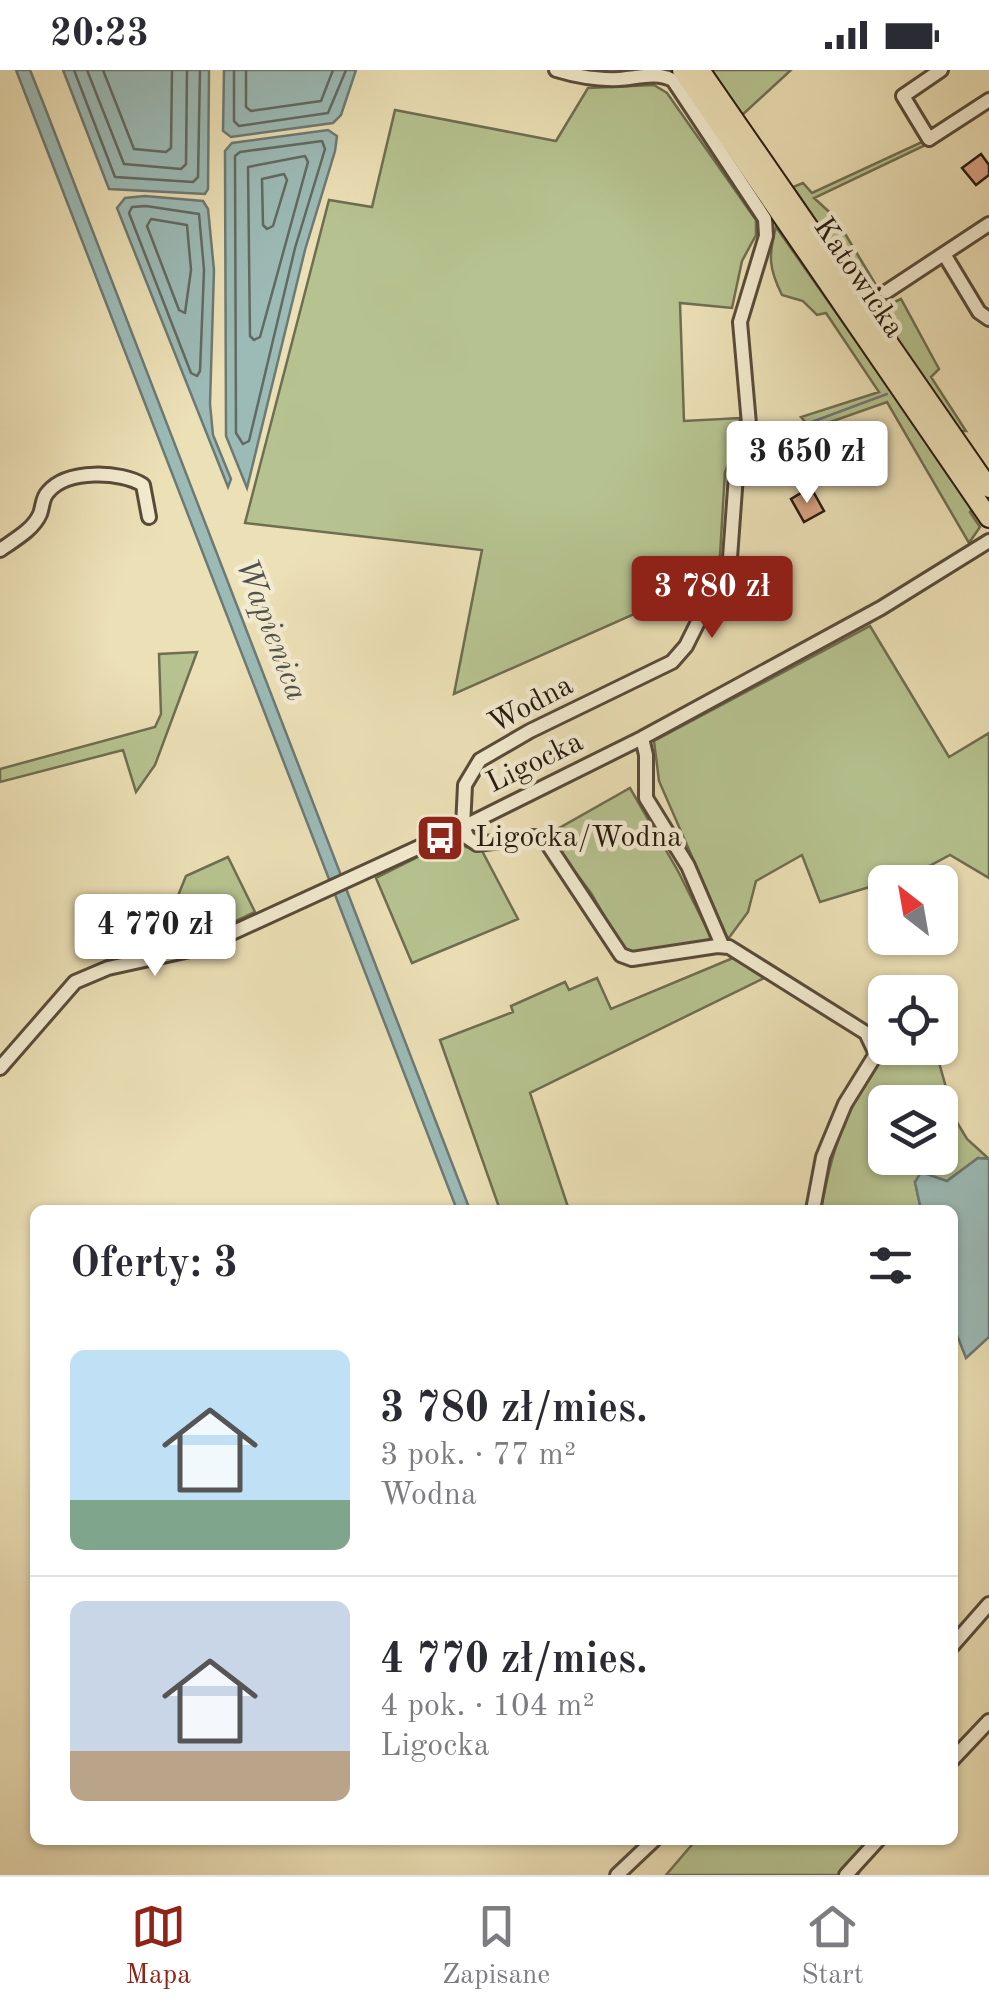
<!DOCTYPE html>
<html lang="pl">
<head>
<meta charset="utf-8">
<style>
	body { margin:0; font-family:"Old Standard TT",serif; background:#f2f2f3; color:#2b2b33; height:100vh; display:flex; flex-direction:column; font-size:38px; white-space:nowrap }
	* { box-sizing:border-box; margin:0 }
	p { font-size:32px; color:#7c7c81 }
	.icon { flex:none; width:55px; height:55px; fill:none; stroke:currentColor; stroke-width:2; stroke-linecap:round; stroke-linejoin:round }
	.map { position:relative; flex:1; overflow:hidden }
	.details { position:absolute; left:30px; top:1135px; width:928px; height:640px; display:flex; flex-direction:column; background:#fff; border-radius:15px; box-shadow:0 2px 8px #0004 }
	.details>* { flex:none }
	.needle { width:65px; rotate:329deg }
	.buttons { position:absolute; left:868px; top:795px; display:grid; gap:20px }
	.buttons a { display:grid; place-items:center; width:90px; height:90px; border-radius:15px; background:#fff; box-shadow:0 2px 8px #0004; font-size:50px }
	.price { position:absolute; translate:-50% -85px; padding:0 22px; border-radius:10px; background:#fff; color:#222; font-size:32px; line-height:65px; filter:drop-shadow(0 2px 5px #0008) }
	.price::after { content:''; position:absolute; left:50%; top:60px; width:30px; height:22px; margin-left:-15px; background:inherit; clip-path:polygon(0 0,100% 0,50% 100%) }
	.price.active { background:#8f2418; color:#fff }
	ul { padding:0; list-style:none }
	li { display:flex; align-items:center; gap:30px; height:250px; padding:0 40px }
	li+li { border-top:2px solid #e1e1e2 }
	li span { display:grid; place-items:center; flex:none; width:280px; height:200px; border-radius:15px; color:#555 }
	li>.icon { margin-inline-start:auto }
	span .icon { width:120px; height:120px; fill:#fffc; stroke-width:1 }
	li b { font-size:42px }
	h2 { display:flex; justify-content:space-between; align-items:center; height:120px; padding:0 40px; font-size:42px }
	.status { display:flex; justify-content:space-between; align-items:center; height:70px; padding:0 50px; background:#fff; direction:ltr }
	.status svg { height:28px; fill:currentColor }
	.menu { display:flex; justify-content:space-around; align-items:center; height:140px; border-top:2px solid #e1e1e2; background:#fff; font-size:28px; color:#7c7c81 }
	.menu a { display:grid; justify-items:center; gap:5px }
	.menu .active { color:#8f2418 }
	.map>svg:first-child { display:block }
</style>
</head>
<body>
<div class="status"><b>20:23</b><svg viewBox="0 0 49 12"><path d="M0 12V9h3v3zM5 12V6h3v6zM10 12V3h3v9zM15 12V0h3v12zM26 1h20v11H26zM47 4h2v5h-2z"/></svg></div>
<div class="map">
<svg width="989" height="1805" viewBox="0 0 989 1805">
	<rect width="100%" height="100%" fill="#ece0b6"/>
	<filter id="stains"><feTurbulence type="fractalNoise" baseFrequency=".002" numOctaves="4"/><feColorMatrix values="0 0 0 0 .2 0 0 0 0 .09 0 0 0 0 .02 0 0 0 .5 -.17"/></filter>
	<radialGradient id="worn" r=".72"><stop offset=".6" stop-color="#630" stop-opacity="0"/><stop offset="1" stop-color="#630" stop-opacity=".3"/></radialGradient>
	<path fill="#b6c390" stroke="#6e6e50" stroke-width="2.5" fill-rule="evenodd" d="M709,0h82l-50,46z
		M654,15l13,8 89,127v15l-14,26 -10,47 -52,-5 4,118 56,-3 -3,26 -12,28 -5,83 -16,28 -250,111 28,-144 -237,-27 84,-323 43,7 23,-97 161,31 32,-53z
		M924,71l8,1 -118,56 21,19 53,88 13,-6 38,70 -8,8 35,54h-7l-166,-244 10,-4 9,10z
		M776,157l197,281 -3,4 10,15 -11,16 -82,-141 -71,25 -2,5 -13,-15 78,-25 -53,-79 -9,2 -14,-14 -21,-6c-13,-26 -14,-39 -6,-68z
		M870,556l79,131 40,-24v145l-39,-23 -34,18 -96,29 -18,-47 -46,26 -8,31 -20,27 -69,-158 -5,-40z
		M197,582l-42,113 -19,27 -13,-42 -123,32v-13l155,-42 6,-13 -2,-60z
		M630,718l48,83 35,70 -81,12 -8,-3 -33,-57 -44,-58z
		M458,767l8,10 15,2 37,70 -106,44 -36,-85z
		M228,787l27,55 -57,27 -42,11 30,-74z
		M733,888l31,20 -234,115 39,117h-69l-60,-170 73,-28 -2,-6 54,-24 4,8 28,-12 14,31z
		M940,966l10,16 -12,7 17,60 12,20 22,20 -11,-1 -31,23 -32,1 5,23 -3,5h-96c6,-36 14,-67 29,-100 12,-26 35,-41 32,-72l3,-1v11h55zM885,1032h55v56h-55z
		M696,1770h177l-15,35h-192z"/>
	<path fill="#9cbbb7" stroke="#6d7a74" stroke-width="2.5" d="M16,0h14l14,35 426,1105h-13z
		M63,0h146l-1,119 -3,5 -96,-5z
		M224,0h132l-15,45 -8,8 -102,14 -8,-6z
		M328,60l9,6 -2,15 -30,99 -58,238 -21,-52 -1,-285 7,-8z
		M145,126l58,5 5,8 6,61 -4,134 3,31 18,44 -3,8 -111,-279 8,-10z
		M978,1088l11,1v178l-23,21 -13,-33 -1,-115h-35l3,-5 -5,-23 6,-10 26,9z"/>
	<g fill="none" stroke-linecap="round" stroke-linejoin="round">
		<path stroke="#616a63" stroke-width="2.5" d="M74,0l41,107 78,5 5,-5 2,-107
			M87,0l37,94 57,5 5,-5 1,-94
			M103,0l31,79 32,3 5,-4 1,-78
			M234,0v51l5,5 89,-13 18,-43
			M246,0v37l5,4 70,-10 12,-31
			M322,71l3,8 -30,99 -46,193 -6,3 -7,-11 -1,-277 5,-4z
			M305,86l3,6 -48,175 -6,3 -4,-4 -2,-169z
			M284,104l3,6 -14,46 -6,3 -4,-4 -1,-46z
			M146,136l53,8 5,56 -4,101 -3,5 -6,-3 -62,-160 3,-6z
			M151,149l36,6 4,45 -6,43 -6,-3 -32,-84z"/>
		<path stroke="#6d7a74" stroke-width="2.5" d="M809,353l78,-29"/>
	</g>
	<path fill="#daa384" stroke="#26190f" stroke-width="2.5" d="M981,84l8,11v10l-13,10 -14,-17z
		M806,420l3,5 5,-2 10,18 -20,11 -13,-23z"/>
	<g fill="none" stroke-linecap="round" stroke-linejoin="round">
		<g stroke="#584b39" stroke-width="18">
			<path id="minor" d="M556,0c20,6 41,10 63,9 18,-1 37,-8 54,1l92,139 1,17 -26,86 9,102 -13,51 -6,83 -44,88 -14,16 -142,69 -50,29 -15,25 -2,42 5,11 9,6 57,-7 11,3 76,115 11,4 85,-13 12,1 137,86 10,21 -31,50 -22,53 -10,53
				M941,0l-38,26 26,43 60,-39
				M944,184l35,58 10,7
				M886,222l103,-68
				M0,480c14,-10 33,-20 40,-36 3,-8 2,-16 8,-22 19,-23 73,-21 95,-7l6,32
				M642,668l4,17v43l42,68 34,79
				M0,998l75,-86 33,-14 91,-20 264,-121 179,-89 239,-130 108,-67
				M952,1576l37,-42
				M952,1690l37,-39
				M617,1805l37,-35
				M846,1805l32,-35"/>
		</g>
		<g stroke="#26190f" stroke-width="22">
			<path id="major" d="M682,0l307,448
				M700,0l289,418"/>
		</g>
		<use href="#minor" stroke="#f3ebd0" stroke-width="12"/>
		<use href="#major" stroke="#ece0b6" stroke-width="18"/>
	</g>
	<defs>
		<g id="bus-square" transform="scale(2.5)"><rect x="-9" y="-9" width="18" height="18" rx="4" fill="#8f2418" stroke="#f3ebd0"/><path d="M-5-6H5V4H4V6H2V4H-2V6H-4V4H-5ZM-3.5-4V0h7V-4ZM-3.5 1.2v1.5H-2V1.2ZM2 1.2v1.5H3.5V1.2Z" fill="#fff"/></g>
	</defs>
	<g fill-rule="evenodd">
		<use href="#bus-square" x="440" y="768"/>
	</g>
	<g text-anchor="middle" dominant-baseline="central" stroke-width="9" stroke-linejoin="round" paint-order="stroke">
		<g font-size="30" fill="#26190f" stroke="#f3ebd0">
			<text transform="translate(858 208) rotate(56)">Katowicka</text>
			<text transform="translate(531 635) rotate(-28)">Wodna</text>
			<text transform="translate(535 693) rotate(-26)">Ligocka</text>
		</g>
		<g font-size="30" fill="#26190f" stroke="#f3ebd0" text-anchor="start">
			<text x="475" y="768">Ligocka/Wodna</text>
		</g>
		<g font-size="32" font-style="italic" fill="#4f524a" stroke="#f3ebd0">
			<text transform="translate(270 560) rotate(69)">Wapienica</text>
		</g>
	</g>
	<rect width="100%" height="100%" filter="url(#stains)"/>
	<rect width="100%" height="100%" fill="url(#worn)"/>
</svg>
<div class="buttons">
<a><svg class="needle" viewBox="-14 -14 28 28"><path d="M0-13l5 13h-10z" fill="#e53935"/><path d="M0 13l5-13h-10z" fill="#7c7c81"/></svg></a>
<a><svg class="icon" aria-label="locate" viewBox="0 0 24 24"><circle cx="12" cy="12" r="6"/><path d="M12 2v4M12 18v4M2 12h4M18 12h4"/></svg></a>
<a><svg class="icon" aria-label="layers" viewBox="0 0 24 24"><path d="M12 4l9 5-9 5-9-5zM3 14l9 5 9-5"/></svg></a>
</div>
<b class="price" style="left:807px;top:436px">3 650 zł</b>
<b class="price active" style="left:712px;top:571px">3 780 zł</b>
<b class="price" style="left:155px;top:909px">4 770 zł</b>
<section class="details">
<h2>Oferty: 3<svg class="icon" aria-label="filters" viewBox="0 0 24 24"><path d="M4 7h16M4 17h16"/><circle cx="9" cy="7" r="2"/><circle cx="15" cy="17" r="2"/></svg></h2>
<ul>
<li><span style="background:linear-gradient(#bfe0f5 75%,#7fa58c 0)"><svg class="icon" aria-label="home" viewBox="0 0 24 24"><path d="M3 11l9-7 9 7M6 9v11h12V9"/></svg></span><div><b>3 780 zł/mies.</b><p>3 pok. · 77 m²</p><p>Wodna</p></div></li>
<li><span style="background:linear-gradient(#c9d6e8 75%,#b9a48a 0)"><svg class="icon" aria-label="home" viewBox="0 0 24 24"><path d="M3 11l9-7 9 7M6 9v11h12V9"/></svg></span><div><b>4 770 zł/mies.</b><p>4 pok. · 104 m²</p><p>Ligocka</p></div></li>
</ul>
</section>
</div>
<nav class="menu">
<a class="active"><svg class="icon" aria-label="map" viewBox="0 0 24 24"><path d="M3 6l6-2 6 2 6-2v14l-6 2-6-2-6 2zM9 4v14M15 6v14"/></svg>Mapa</a>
<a><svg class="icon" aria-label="saved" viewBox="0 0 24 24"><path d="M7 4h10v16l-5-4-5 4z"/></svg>Zapisane</a>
<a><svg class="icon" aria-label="home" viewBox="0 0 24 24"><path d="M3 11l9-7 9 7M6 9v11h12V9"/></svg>Start</a>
</nav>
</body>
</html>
